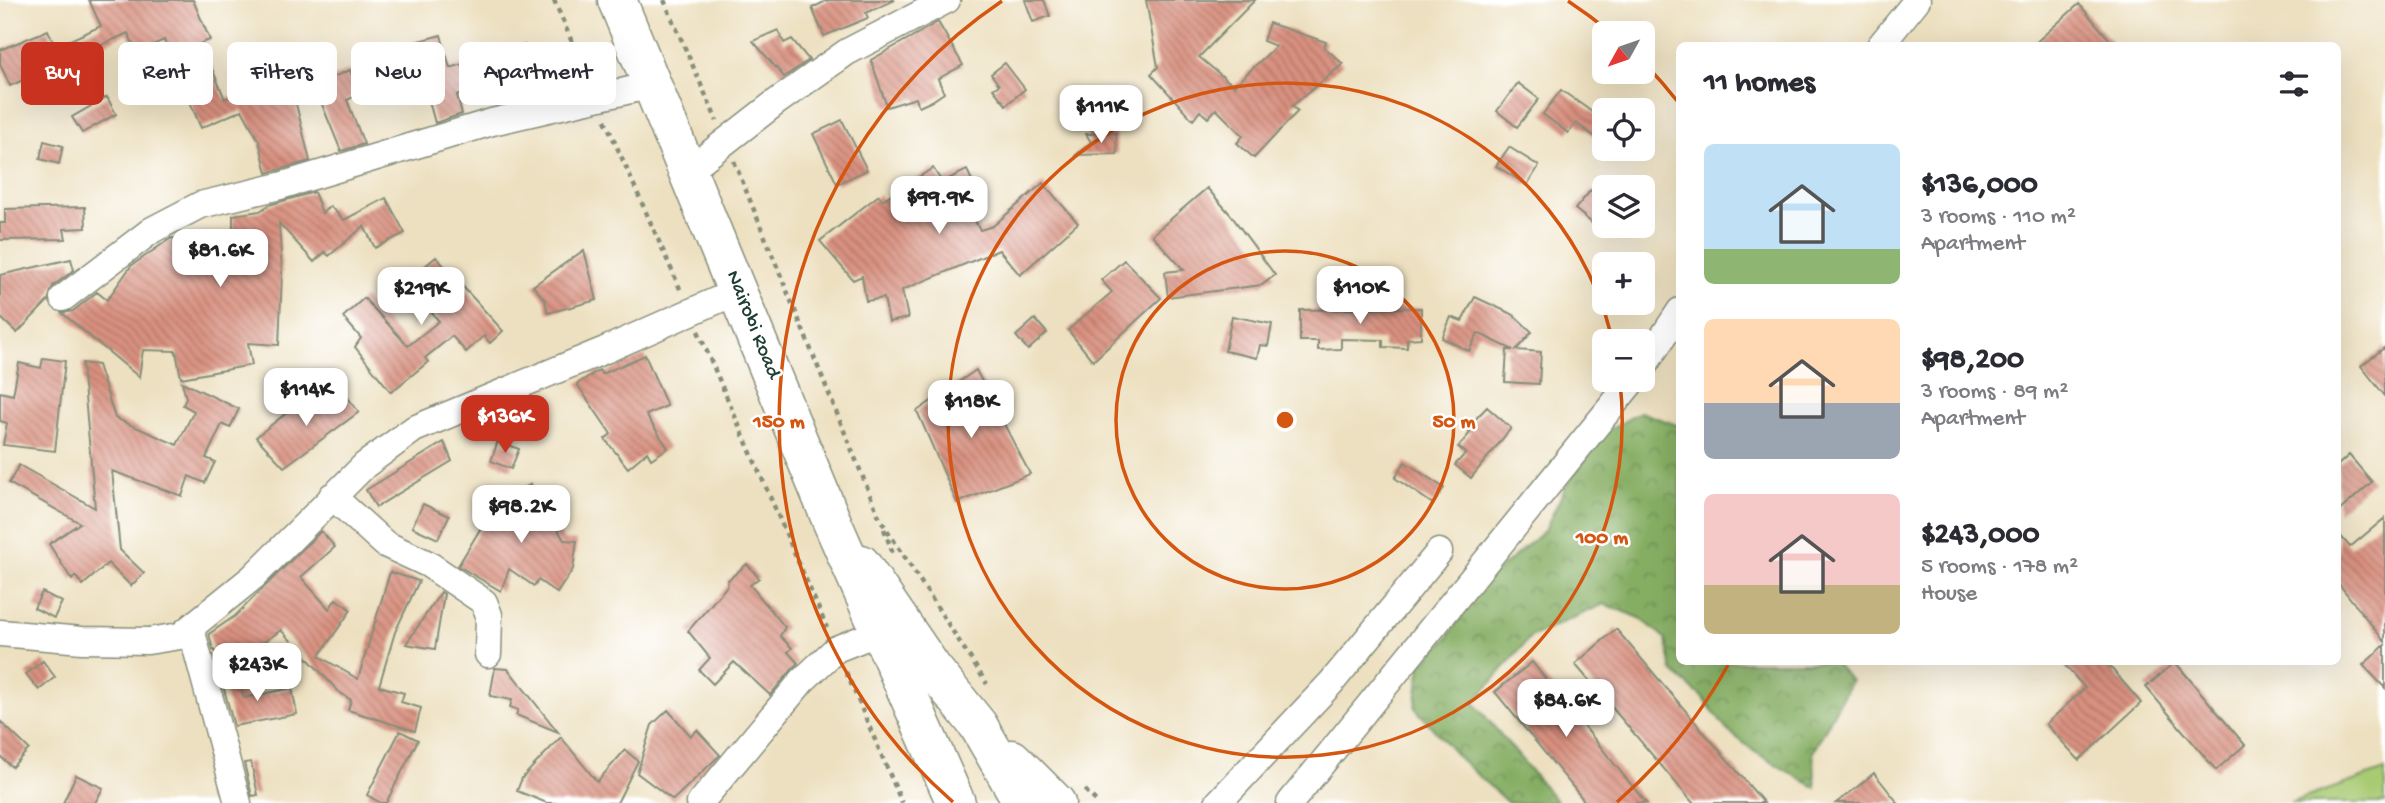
<!DOCTYPE html>
<html lang="en">
<head>
<meta charset="utf-8">
<style>
	body { margin:0; font-family:"Gochi Hand",sans-serif; background:#f7f7f7; color:#2b2b33; height:100vh; display:flex; flex-direction:column; font-size:26px; white-space:nowrap }
	* { box-sizing:border-box; margin:0 }
	p { font-size:23px; color:#7c7c81 }
	.icon { flex:none; width:38px; height:38px; fill:none; stroke:currentColor; stroke-width:2; stroke-linecap:round; stroke-linejoin:round }
	.map { position:relative; flex:1; overflow:hidden }
	.side { position:absolute; left:1676px; top:42px; width:665px; height:623px; display:flex; flex-direction:column; background:#fff; border-radius:10px; box-shadow:0 7px 28px #0002 }
	.side>* { flex:none }
	.hud { position:absolute; left:21px; top:42px; width:665px; height:63px; display:flex; gap:14px }
	.needle { width:46px; rotate:230deg }
	.controls { position:absolute; left:1592px; top:21px; display:grid; gap:14px }
	.controls a { display:grid; place-items:center; width:63px; height:63px; border-radius:10px; background:#fff; box-shadow:0 7px 28px #0002; font-size:35px }
	.price { position:absolute; translate:-50% -60px; padding:0 16px; border-radius:14px; background:#fff; color:#222; font-size:23px; line-height:46px; filter:drop-shadow(0 2px 4px #0008) }
	.price::after { content:''; position:absolute; left:50%; top:42px; width:21px; height:16px; margin-left:-10px; background:inherit; clip-path:polygon(0 0,100% 0,50% 100%) }
	.price.active { background:#c8321e; color:#fff }
	ul { padding:0; list-style:none }
	li { display:flex; align-items:center; gap:21px; height:175px; padding:0 28px }
	li span { display:grid; place-items:center; flex:none; width:196px; height:140px; border-radius:10px; color:#555 }
	li>.icon { margin-inline-start:auto }
	span .icon { width:84px; height:84px; fill:#fffc; stroke-width:1 }
	li b { font-size:30px }
	h2 { display:flex; justify-content:space-between; align-items:center; height:84px; padding:0 28px; font-size:30px }
	.tag { padding:0 24px; border-radius:10px; background:#fff; box-shadow:0 7px 28px #0002; font-size:24px; line-height:63px }
	.tag.active { background:#c8321e; color:#fff }
	.map>svg:first-child { display:block }
</style>
</head>
<body>
<div class="map">
<svg width="2385" height="803" viewBox="0 0 2385 803">
	<defs>
		<pattern id="forest-crowns" width="20" height="18" patternUnits="userSpaceOnUse" patternTransform="scale(1.75)"><rect width="20" height="18" fill="#86ae64"/><path d="M2 6a3 3 0 1 1 6 0M12 15a3 3 0 1 1 6 0" fill="none" stroke="#6d8f53"/></pattern>
		<pattern id="building-back-hatch" width="6" height="6" patternUnits="userSpaceOnUse" patternTransform="scale(1.75)"><rect width="6" height="6" fill="#d9907f"/><path d="M-1 5l2 2M0 0l6 6M5-1l2 2" fill="none" stroke="#af7769"/></pattern>
	</defs>
	<rect width="100%" height="100%" fill="#fff"/>
	<filter id="ink" filterUnits="userSpaceOnUse"><feTurbulence type="fractalNoise" baseFrequency=".0143" numOctaves="2"/><feDisplacementMap in="SourceGraphic" scale="14" xChannelSelector="R" yChannelSelector="G"/><feConvolveMatrix kernelMatrix="1 2 1 2 8 2 1 2 1" color-interpolation-filters="sRGB"/></filter>
	<filter id="wash" filterUnits="userSpaceOnUse"><feTurbulence type="fractalNoise" baseFrequency=".00686" numOctaves="4" result="noise"/><feDisplacementMap in="SourceGraphic" scale="28" xChannelSelector="R" yChannelSelector="G"/><feGaussianBlur stdDeviation="1.57" result="paint"/><feColorMatrix in="noise" values="0 0 0 0 0 0 0 0 0 0 0 0 0 0 0 0 0 1.4 0 .05"/><feComposite in="paint" operator="in"/></filter>
	<g filter="url(#wash)">
		<rect width="100%" height="100%" fill="#ede0c0"/>
		<path fill="url(#forest-crowns)" stroke="#52764c" stroke-width="2" d="M1640,412l40,14v236h154l17,19 -38,71 3,36 -61,-36 -29,-23 -22,-30 -32,-28 -6,-32 -26,-21 -36,-14 -74,33 -56,66 84,100h-50l-49,-45 -44,-50 6,-43 27,-28 30,-49 67,-58 21,-44 40,-54z"/>
		<path fill="#a8ca72" stroke="#648453" stroke-width="2" d="M2385,770v33h-95z"/>
		<g id="blocks">
			<path fill="url(#building-back-hatch)" d="M89,0h104l17,40 -9,3 24,56 44,-19 -2,-6 20,-7 23,94 -43,12 -8,-32 -17,-31 -41,18 -37,-88 -27,12 -9,-19 -118,53 -10,-22v-14l48,-20 7,17 46,-21z
				M828,0h67l-29,13 2,5 -44,18 -12,-28z
				M1025,0h19l6,16 -17,6z
				M1146,0h109l-56,57 35,29 42,-40 -13,-5 6,-18 57,19 -2,5 19,17 -51,42 6,5 -44,47 -17,-15 6,-7 -27,-27 -8,9 -8,-7 -7,9 -42,-46 7,-7z
				M2079,4l36,42h-83z
				M938,22l25,43 -25,14 6,14 -12,8 -13,6 -3,-9 -29,9 -16,-47z
				M778,30l6,13 8,-4 17,21 -25,17 -31,-36z
				M441,35l9,33 75,-23 9,26 -77,24 5,19 -27,9 -13,-48 -11,3 -3,-12 -18,4 -5,-20z
				M1005,63l20,26 -19,16 -13,-16 6,-4 -8,-11z
				M350,70l10,24 -13,6 17,44 -23,7 -27,-66z
				M1518,83l21,16 -22,28 -20,-16z
				M1561,90l44,31v23l-29,-21 -8,10 -25,-19z
				M107,97l9,17 -34,19 -10,-16z
				M842,120l25,50 -30,14 -24,-50z
				M1116,133l1,21 -41,1 15,-13 -5,-8z
				M44,141l19,5 -4,18 -19,-5z
				M1509,147l30,19 -12,19 -31,-19z
				M933,168l9,14 25,-12 11,23 -13,9 15,28 13,-4 50,-43 35,40 -58,52 -21,-25 -97,40 6,28 -19,4 -5,-24 -18,3 -4,-25 -9,4 -33,-39 59,-46 3,5z
				M1207,188l23,26 45,61 -13,10 -94,12 -3,-25 19,-2 -32,-35z
				M1591,190l14,11v17l-8,9 -22,-18z
				M314,192l8,21 8,-7 14,14 42,-22 19,35 -30,15 -11,-22 -35,30 -4,-4 -11,10 -35,-39 3,50 -3,72 -31,-2 4,22 -71,13 -5,-27 -33,-1 -4,27 -77,-64 11,-2 24,-19 10,8 24,-34 40,-28 7,1 -1,14 56,2v-40l27,-4 9,-6z
				M85,207l1,21 -22,1 2,10 -66,1v-17h5v-14z
				M584,250l13,50 -49,13 -3,-13 -12,-14z
				M436,257l67,74 -13,12 -6,-7 -18,16 -14,-16 -27,22 3,4 -37,30 -36,-45 6,-9 -18,-21 21,-19 44,48 31,-25 -26,-29 8,-7 -8,-9z
				M71,259l3,11 -21,16 -5,15 -31,32 -17,-16v-42z
				M1124,260l37,38 -68,63 -25,-31 44,-38 -11,-12z
				M1475,297l39,18 18,17 -16,18 25,2 -2,32 -34,-2 2,-32h6l-35,-17 -9,18 -27,-13 9,-21 11,4z
				M1421,308v30l-14,1v9l-24,-1v-7l-42,-1v10l-23,1v-9h-18v-31z
				M1232,316l40,8 -4,22 -8,-1 -3,13 -32,-7z
				M1035,319l12,14 -19,17 -12,-14z
				M2385,347v49l-24,-30z
				M645,355l22,51 -21,9 22,33 -17,11 -4,-7 -19,16 -23,-29 6,-5 -34,-50 22,-14 3,4z
				M43,358l22,3 -10,90 -52,-6 4,-22 -7,-2v-29l13,3 6,-32 22,5z
				M82,363l16,2 17,53 62,27 17,-34 -11,-6 3,-7 -4,-16 57,27 -9,19 -8,-4 -16,34 9,4 -10,21 -16,-7 -7,20 -70,-25 8,79 24,23 -13,13 -23,-23 -25,22 -8,-9 -3,4 -23,-36 31,-21 -71,-40 10,-18 76,43z
				M976,370l54,104 -73,29 -40,-92z
				M340,388l19,24 -75,55 -28,-30 38,-30 9,9z
				M1487,407l24,21 -40,50 -16,-13 11,-12 -8,-6 12,-14 -4,-4z
				M498,441l21,8 -8,20 -20,-8z
				M444,442l8,19 -76,46 -10,-17z
				M2349,455l23,27 -34,30v-47z
				M1405,462l39,26 -11,16 -38,-26z
				M531,484l33,56 13,1 -4,28 -16,24 -19,-13 -4,6 -25,-17 -8,22 -43,-25 36,-60z
				M423,504l26,12 -11,23 -26,-12z
				M2385,518v124l-47,-59v-50l12,14z
				M321,531l14,16 -34,30 28,32 7,-10 15,11 -32,46 39,23 32,-107 29,9 -24,51 -16,54 25,7 -3,9 20,6 -6,23 -67,-21 3,-10 -12,-8 -58,-62 -53,38 -15,-19 -4,-15 26,-18z
				M747,564l12,14 -9,7 35,42 -5,9 12,12 -4,4 10,11 -28,32 -36,-33 -21,22 -14,-14 11,-12 -22,-27 39,-45 1,-6z
				M42,592l20,10 -8,16 -20,-10z
				M441,592l3,2 -9,55 -29,-5z
				M1616,629l148,174h-71l-118,-139z
				M2385,645v43l-22,-23z
				M43,661l12,16 -16,13 -13,-16z
				M1532,662l13,16 101,125h-60l-91,-111z
				M2062,662h44l35,41 -62,57 -33,-36 39,-36z
				M2175,662l70,83 -29,25 -70,-83z
				M495,668l13,1 50,63 -42,-17 2,-5 -8,-3 2,-7 -22,-4z
				M237,673l7,25 48,-10 5,26 -63,12 -13,-48z
				M668,710l23,26 6,-6 23,25 -47,45 -36,-27 15,-48z
				M0,721l29,28 -17,18 -12,-11z
				M400,731l18,9 -32,63h-5l-14,-8z
				M561,737l36,45 28,-32 13,11 -21,42h-70l-30,-12 5,-13z
				M251,762l7,33 -6,1 -8,-33z
				M1874,773l24,30h-62l20,-15z
				M76,775l27,13 -8,15h-32z"/>
		</g>
	</g>
	<g filter="url(#ink)">
		<use href="#blocks" fill-opacity="0" stroke="#868e7a" stroke-width="2"/>
		<g fill="none" stroke-linecap="round" stroke-linejoin="round">
			<g stroke="#868e7a" stroke-width="29">
				<path id="minor" d="M1880,46l37,-46
					M689,170l86,-67 72,-51 100,-52
					M63,298l89,-68 48,-25 80,-19 212,-64 147,-34
					M1643,367l37,-56
					M332,496l53,48 43,20 56,38 5,13 -1,39
					M191,629l47,174
					M0,633l82,7 66,1 32,-5 73,-59 112,-112 49,-36 191,-79 124,-55
					M700,803l102,-122 34,-32 33,-13
					M1218,803l113,-120 108,-131
					M1290,803l343,-423"/>
			</g>
			<g stroke="#868e7a" stroke-width="41">
				<path id="primary" d="M861,564l71,104 46,57 45,78
					M1012,759l44,44"/>
			</g>
			<g stroke="#868e7a" stroke-width="41">
				<path id="trunk" d="M617,0l215,522 124,281"/>
			</g>
			<path stroke="#868e7a" stroke-width="4.5" stroke-dasharray="5 5" stroke-linecap="butt" d="M554,0l33,77
				M664,0l53,121
				M605,120l76,171
				M734,161l146,358 107,165
				M698,331l129,297
				M884,529l9,25
				M846,672l56,131
				M1085,790l13,13"/>
			<use href="#minor" stroke="#fff" stroke-width="26"/>
			<use href="#primary" stroke="#fff" stroke-width="38"/>
			<use href="#trunk" stroke="#fff" stroke-width="38"/>
		</g>
	</g>
	<g fill="none" stroke="#d45610" stroke-width="3.5">
		<circle cx="1285" cy="420" r="169"/>
		<path d="M1620 382A337 337 0 1 1 1612 338"/>
		<path d="M1728 665A506 506 0 0 1 1617 802M953 802A506 506 0 0 1 1002 1M1568 1A506 506 0 0 1 1610 32M1646 65A506 506 0 0 1 1678 102"/>
	</g>
	<g text-anchor="middle" dominant-baseline="central" stroke-width="5" stroke-linejoin="round" paint-order="stroke">
		<g font-size="21" fill="#1f3d34" stroke="#fff">
			<text transform="translate(752 325) rotate(68)">Nairobi Road</text>
		</g>
	</g>
	<circle cx="1285" cy="420" r="10" fill="#d45610" stroke="#fff" stroke-width="3.5"/>
	<g font-size="21" text-anchor="middle" font-weight="bold" fill="#d45610" stroke="#fff" stroke-width="5" stroke-linejoin="round" paint-order="stroke">
		<text x="1454" y="427">50 m</text>
		<text x="779" y="427">150 m</text>
		<text x="1602" y="543">100 m</text>
	</g>
</svg>
<div class="controls">
<a><svg class="needle" viewBox="-14 -14 28 28"><path d="M0-13l5 13h-10z" fill="#e53935"/><path d="M0 13l5-13h-10z" fill="#7c7c81"/></svg></a>
<a><svg class="icon" aria-label="locate" viewBox="0 0 24 24"><circle cx="12" cy="12" r="6"/><path d="M12 2v4M12 18v4M2 12h4M18 12h4"/></svg></a>
<a><svg class="icon" aria-label="layers" viewBox="0 0 24 24"><path d="M12 4l9 5-9 5-9-5zM3 14l9 5 9-5"/></svg></a>
<a>+</a>
<a>−</a>
</div>
<b class="price" style="left:1101px;top:145px">$111K</b>
<b class="price" style="left:939px;top:236px">$99.9K</b>
<b class="price" style="left:220px;top:289px">$81.6K</b>
<b class="price" style="left:1360px;top:326px">$110K</b>
<b class="price" style="left:421px;top:327px">$219K</b>
<b class="price" style="left:306px;top:428px">$114K</b>
<b class="price" style="left:971px;top:440px">$118K</b>
<b class="price active" style="left:505px;top:455px">$136K</b>
<b class="price" style="left:521px;top:545px">$98.2K</b>
<b class="price" style="left:257px;top:703px">$243K</b>
<b class="price" style="left:1566px;top:739px">$84.6K</b>
<div class="hud">
<a class="tag active">Buy</a>
<a class="tag">Rent</a>
<a class="tag">Filters</a>
<a class="tag">New</a>
<a class="tag">Apartment</a>
</div>
<section class="side">
<h2>11 homes<svg class="icon" aria-label="filters" viewBox="0 0 24 24"><path d="M4 7h16M4 17h16"/><circle cx="9" cy="7" r="2"/><circle cx="15" cy="17" r="2"/></svg></h2>
<ul>
<li><span style="background:linear-gradient(#bfe0f5 75%,#8fb573 0)"><svg class="icon" aria-label="home" viewBox="0 0 24 24"><path d="M3 11l9-7 9 7M6 9v11h12V9"/></svg></span><div><b>$136,000</b><p>3 rooms · 110 m²</p><p>Apartment</p></div></li>
<li><span style="background:linear-gradient(#ffd9b3 60%,#9aa5b1 0)"><svg class="icon" aria-label="home" viewBox="0 0 24 24"><path d="M3 11l9-7 9 7M6 9v11h12V9"/></svg></span><div><b>$98,200</b><p>3 rooms · 89 m²</p><p>Apartment</p></div></li>
<li><span style="background:linear-gradient(#f6c9c9 65%,#c2b280 0)"><svg class="icon" aria-label="home" viewBox="0 0 24 24"><path d="M3 11l9-7 9 7M6 9v11h12V9"/></svg></span><div><b>$243,000</b><p>5 rooms · 178 m²</p><p>House</p></div></li>
</ul>
</section>
</div>
</body>
</html>
